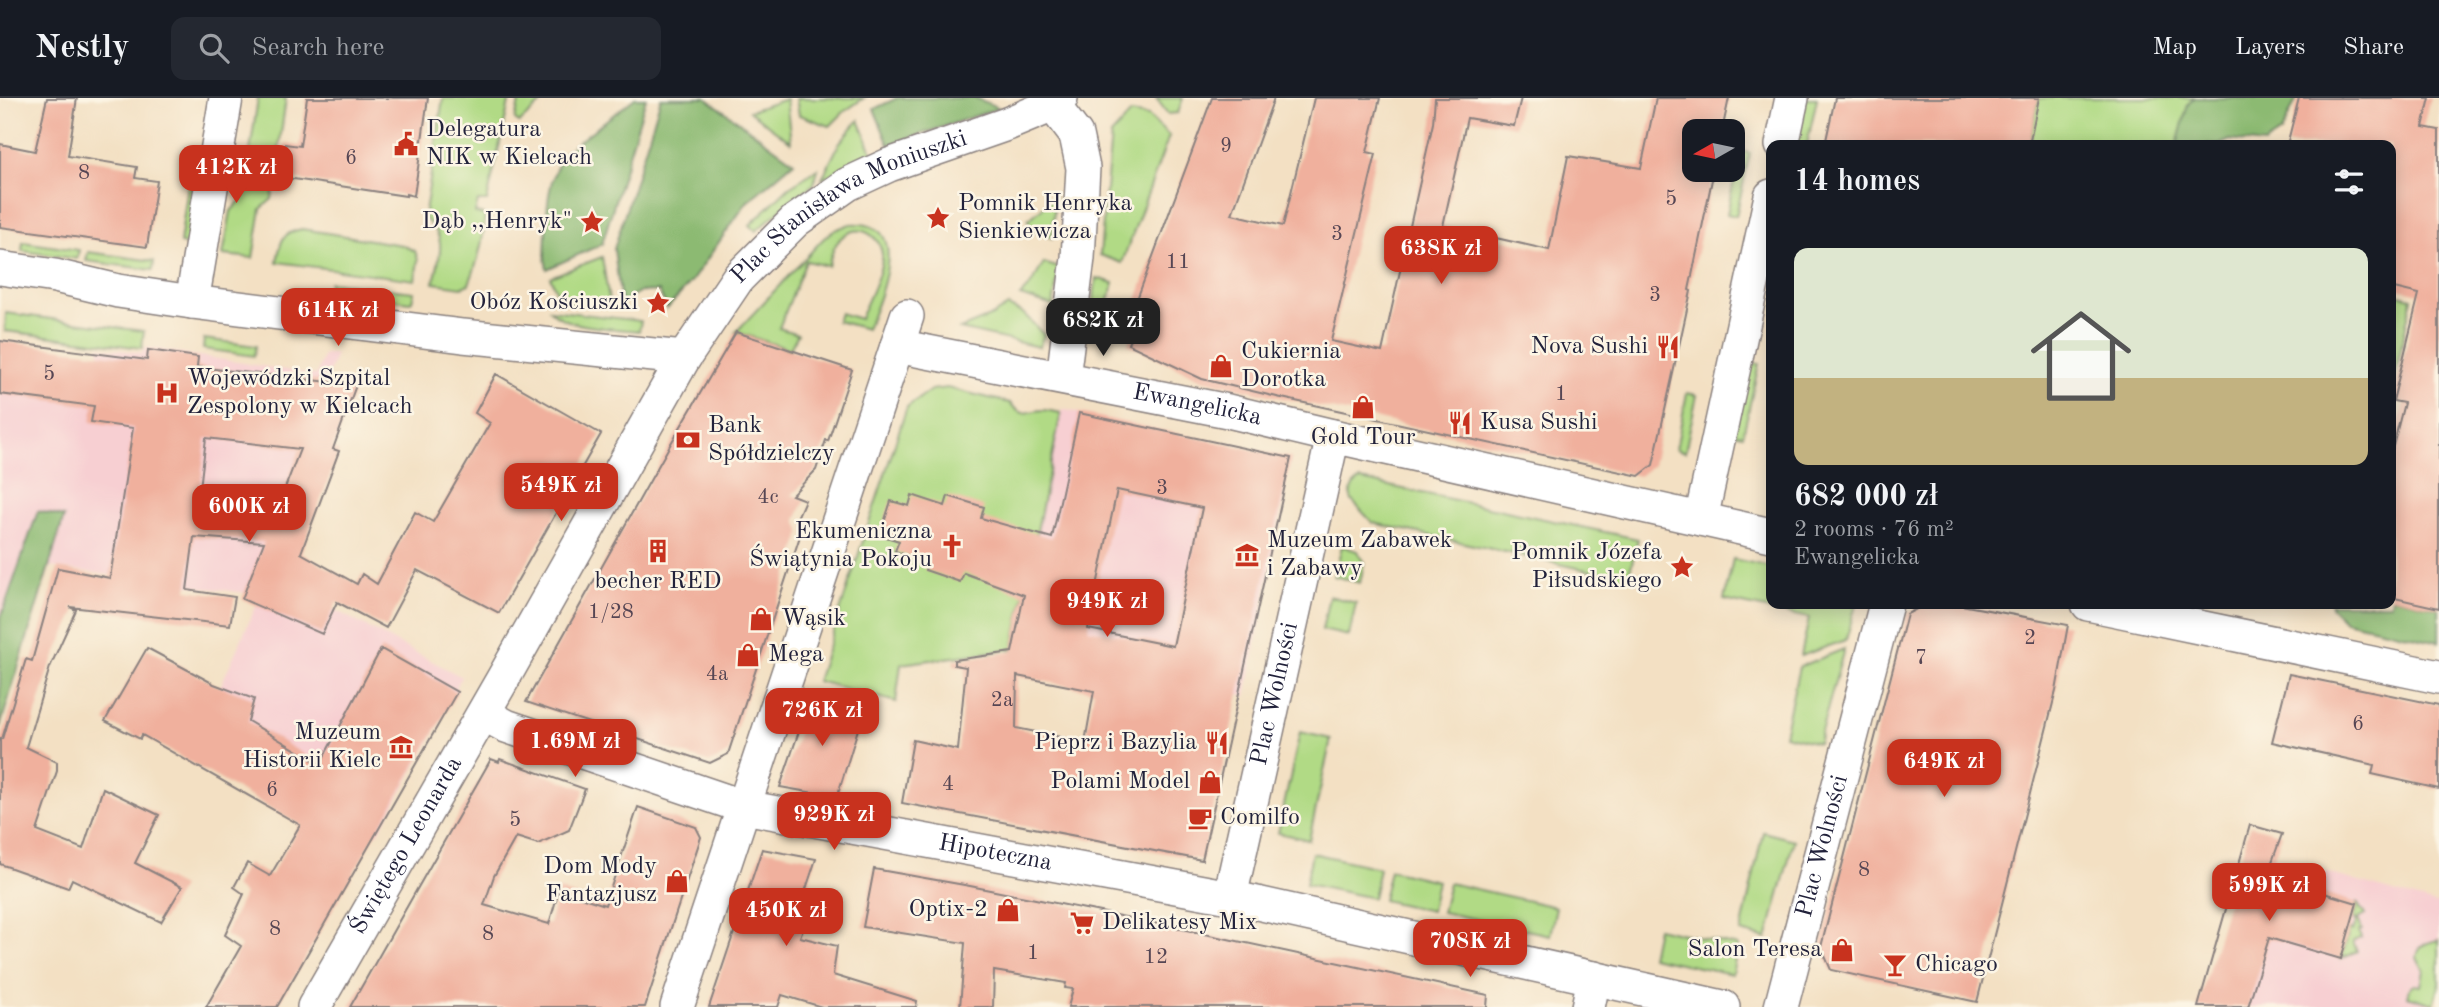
<!DOCTYPE html>
<html lang="en">
<head>
<meta charset="utf-8">
<style>
	body { margin:0; font-family:"Old Standard TT",serif; background:#242831; color:#f1f3f6; height:100vh; display:flex; flex-direction:column; font-size:26px; white-space:nowrap }
	* { box-sizing:border-box; margin:0 }
	p { font-size:23px; color:#9ea1a6 }
	.icon { flex:none; width:38px; height:38px; fill:none; stroke:currentColor; stroke-width:2; stroke-linecap:round; stroke-linejoin:round }
	.map { position:relative; flex:1; overflow:hidden }
	.panel { position:absolute; left:1766px; top:42px; width:630px; height:469px; display:flex; flex-direction:column; background:#171b24; border-radius:14px; box-shadow:0 4px 18px #0003 }
	.panel>* { flex:none }
	.needle { width:46px; rotate:261deg }
	.fabs { position:absolute; left:1682px; top:21px; display:grid; gap:14px }
	.fabs a { display:grid; place-items:center; width:63px; height:63px; border-radius:14px; background:#171b24; box-shadow:0 4px 18px #0003; font-size:35px }
	.price { position:absolute; translate:-50% -60px; padding:0 16px; border-radius:14px; background:#c8321e; color:#fff; font-size:23px; line-height:46px; filter:drop-shadow(0 2px 4px #0008) }
	.price::after { content:''; position:absolute; left:50%; top:42px; width:21px; height:16px; margin-left:-10px; background:inherit; clip-path:polygon(0 0,100% 0,50% 100%) }
	.price.active { background:#222; color:#fff }
	ul { padding:0; list-style:none }
	li { display:grid; align-content:center; gap:14px; height:371px; padding:0 28px }
	li span { display:grid; place-items:center; height:217px; border-radius:14px; color:#555 }
	li>.icon { margin-inline-start:auto }
	span .icon { width:126px; height:126px; fill:#fffc; stroke-width:1 }
	li b { font-size:30px }
	h2 { display:flex; justify-content:space-between; align-items:center; height:84px; padding:0 28px; font-size:30px }
	header { display:flex; align-items:center; gap:42px; box-sizing:border-box; height:98px; padding:0 35px; background:#171b24; border-bottom:2px solid #363941 }
	header strong { font-size:33px }
	nav { display:flex; gap:38px; margin-inline-start:auto; font-size:24px }
	.search { width:490px; height:63px; background:#242831; display:flex; align-items:center; gap:18px; box-sizing:border-box; padding:0 24px; border-radius:14px; color:#9ea1a6; font-size:26px }
	.map>svg:first-child { display:block }
</style>
</head>
<body>
<header>
<strong>Nestly</strong>
<div class="search"><svg class="icon" aria-label="search" viewBox="0 0 24 24"><circle cx="10" cy="10" r="6"/><path d="M15 15l6 6"/></svg>Search here</div>
<nav><a>Map</a><a>Layers</a><a>Share</a></nav>
</header>
<div class="map">
<svg width="2439" height="909" viewBox="0 0 2439 909">
	<rect width="100%" height="100%" fill="#fcf5e5"/>
	<filter id="ink" filterUnits="userSpaceOnUse"><feTurbulence type="fractalNoise" baseFrequency=".0143" numOctaves="2"/><feDisplacementMap in="SourceGraphic" scale="14" xChannelSelector="R" yChannelSelector="G"/><feConvolveMatrix kernelMatrix="1 2 1 2 8 2 1 2 1" color-interpolation-filters="sRGB"/></filter>
	<filter id="wash" filterUnits="userSpaceOnUse"><feTurbulence type="fractalNoise" baseFrequency=".00686" numOctaves="4" result="noise"/><feDisplacementMap in="SourceGraphic" scale="28" xChannelSelector="R" yChannelSelector="G"/><feGaussianBlur stdDeviation="1.57" result="paint"/><feColorMatrix in="noise" values="0 0 0 0 0 0 0 0 0 0 0 0 0 0 0 0 0 1.4 0 .05"/><feComposite in="paint" operator="in"/></filter>
	<g filter="url(#wash)">
		<rect width="100%" height="100%" fill="#f3e0c3"/>
		<path fill="#f7cfd2" d="M0,243l100,13 -1,-7 43,6 3,-6 171,28 8,-21h12l-83,218 80,37 129,68 -5,8v7l-79,142 -183,-112 25,-35 41,-92 -211,-28 -50,161z
			M1062,311l229,49 -45,238 -218,-47h-15z
			M2244,751l195,56v81l-5,21h-236z"/>
		<path fill="#b1da85" stroke="#6a7e60" stroke-width="2" d="M258,0h28l-14,101 -11,10 -8,49 -30,-3 8,-44 12,-13z
			M443,0h67l-23,103h-9l-3,12 10,2c-1,24 -7,47 -16,69l-7,3 -28,-4c5,-26 15,-46 -10,-65z
			M520,0h27l-28,25 -4,-3z
			M796,0h68l-19,13 -15,15 -31,-11z
			M1156,0h27l-5,15 -10,1z
			M1806,0h11l-10,47h-12z
			M2039,0h159l-11,47h-158z
			M786,1l5,43 -42,-31z
			M1131,15l17,3 21,20 -47,127 -22,-8 11,-120z
			M859,22l13,32 -50,27 18,-37z
			M1740,53l10,2 -14,63 -9,-2z
			M818,71l-4,15 -21,15 -37,32 -6,-6 39,-38z
			M190,72l15,2 -11,74 -14,-3z
			M1055,99l-3,41 -20,-8 -4,-10z
			M850,126c65,-5 29,75 17,105l-30,-8 3,-8 20,6c6,-17 23,-47 22,-64 -1,-20 -24,-33 -40,-18 -8,7 -11,19 -14,29l-22,-5 -27,67 19,6 -8,15 -54,-17 87,-93 9,-8z
			M302,131l100,16 13,6 3,9 -3,20 -138,-18c4,-20 3,-29 25,-33z
			M23,144l56,8 -2,9 -55,-8z
			M88,154l66,9 -1,9 -67,-9z
			M602,159l8,50 -47,-6 -4,-4 -9,-20z
			M1044,165l15,5 -6,38 -33,-10 10,-10z
			M1096,180l18,5 -12,40 -10,-3z
			M329,184l85,10 -2,9 -2,1 -82,-11z
			M2391,195l21,5 -21,96 -1,-101z
			M1008,208l16,8 20,21 -5,12 -79,-18 32,-13z
			M550,212l91,11 -2,10c-26,-3 -71,-2 -89,-21z
			M6,215l138,18 -2,17 -137,-17z
			M204,241l52,7 -2,10 -51,-7z
			M1750,264l9,2 -16,71 -9,-2z
			M947,290l63,15c14,17 17,7 33,7 5,0 12,2 18,3l-48,236 -112,15 -5,38 -79,-21 90,-274 24,-17z
			M1687,295l10,2 -12,57 -9,-3z
			M1361,382l277,59 -10,40 -255,-56 -21,-22c-3,-9 0,-17 9,-21z
			M1342,448l15,5 7,12 -4,20 -26,-7z
			M1733,461l38,8v37h85l-10,36 -45,16 8,-38 -85,-18z
			M1329,498l27,7 -7,33 -27,-6z
			M1844,551l-26,94 -34,-8 15,-68z
			M1300,634l31,7 -22,101 -31,-7z
			M1763,734l31,8 -27,99 -26,-7z
			M1312,755l67,15 -6,30 -67,-14z
			M1390,772l47,11 -6,30 -48,-11z
			M1449,785l107,24 -6,28 -108,-23z
			M2357,805l8,12 -7,4 4,11 -3,1 2,7 -8,3 4,10 -16,8 9,-29 3,1 4,-11 -4,-1z
			M1657,830l81,18 -6,28 -81,-17z
			M2439,842v46l-5,18 -26,-8 2,-8 5,-3 6,1 3,-16 -7,-12c1,-13 10,-16 22,-18z"/>
		<path fill="#8cba72" stroke="#576e56" stroke-width="2" d="M635,0h11l-44,146 -55,25 -2,-11c2,-35 -1,-76 20,-106z
			M661,0h45l88,64 -47,40 -56,80 -24,27 -8,-18 -20,1 -18,11 -7,-54z
			M897,0h79l23,10 -110,37 -15,-36z
			M2194,0h103l-16,35 -17,11 -34,-4 -11,5h-42l11,-41z
			M38,413l26,6 -64,210v-107z
			M2391,499l48,11v34l-94,-21 -14,-14v-3h59z"/>
		<g id="blocks">
			<path fill="#f0b09d" fill-rule="evenodd" d="M47,0h30l-9,58 69,11 -2,11 22,3 -10,66 -147,-20v-83l35,7z
				M307,0h121l-14,98 -8,-2v2l-126,-19 5,-33 15,2z
				M1212,0h62l-42,116 51,12 31,-128h66l-13,54 9,2 -45,187 51,11 51,-229 2,-25h86l-7,28 -47,-8 -24,108 106,24 19,-94 73,12 15,-70h73l-7,33h-28v39h20l-25,120 2,1 -5,23 -33,151 -14,11 -362,-79 -75,-18 -74,-35 9,-24 -7,-2z
				M1835,0h204l-10,47h-204z
				M2299,0h131l-7,29 16,3v478l-49,-11v-139l14,-55 -11,-2 26,-107 -29,-7v-142h-103z
				M736,234l116,38 -24,71 -2,-1 -10,30 -24,25 13,5 -9,20 5,13 -73,221 -18,9 -184,-61 144,-257z
				M0,243l147,19 1,-10 50,7 -1,10 159,18 -23,64 6,2 -38,102 56,31 5,-10 15,10 38,-72 18,10 57,-99 -15,-10 21,-39 105,60 -102,179 -82,-43 -31,58 -49,-26 -15,32 -80,-35 22,-57 -70,-5 -7,53 48,7 -5,28 -160,-18 6,3 -26,57 -24,80 31,15v9l-20,60 46,18 20,-61 56,27 -24,48 47,24 -21,35 -89,-43 -4,9 -68,-24v-125h2l24,-80 6,2 26,-93 52,10 23,-150 -42,-6 3,-16 -94,-12zM206,340l94,11 -25,65 -77,-9z
				M1079,315l212,45 -89,402 -300,-57 11,-63 45,10 8,-83 -12,-2v-5l58,-8 12,-57 -60,-22 -4,9 -35,-12 2,-7 -32,-12 4,-10 -19,-6 11,-34 18,5 3,-11 33,11 3,-10 36,11 -3,11 71,20zM1117,392l85,18 -29,138 -85,-17zM1017,578l77,15 -9,51 -69,-14z
				M1926,506h30l112,21 -12,66 -79,311 -146,-32 -10,-23 86,-333z
				M147,550l67,36 40,15 -6,22 72,43 61,-115 76,43 -180,315h-71l35,-61 -16,-11 19,-41 -10,-7 13,-24 23,13 30,-51 -158,-90 -2,4 -35,-18z
				M2289,576l150,31v84l-67,-15 2,-9 -102,-23z
				M811,598l52,17 -26,84 -57,-10z
				M491,661l8,3 1,-3 85,30 -16,41 -31,14 -22,-7 -22,39 -10,29 65,19 10,-34 46,15 33,-98 58,20 5,10 -56,170h-295z
				M2250,727l32,9 -15,42 90,27 -16,56 -72,-21 -21,69h-50z
				M762,751l54,10 -16,48 10,3 -10,27 37,9 -4,29 84,26 -1,6h-94l-40,-12 -4,12h-69z
				M874,771l96,17 165,33 353,76 -1,12h-419l5,-18 -8,-1 1,-5 -72,-12 -1,36h-33l5,-64 -102,-16z"/>
		</g>
	</g>
	<g filter="url(#ink)">
		<use href="#blocks" fill-opacity="0" stroke="#8a817f" stroke-width="2"/>
		<g fill="none" stroke-linecap="round" stroke-linejoin="round">
			<g stroke="#8a817f" stroke-width="36">
				<g id="street">
					<path d="M1053,7l23,30 7,33 -5,90 -15,120"/>
					<path d="M1782,47l10,-47"/>
					<path d="M0,170l55,8 63,15 74,11 271,34 221,22"/>
					<path d="M192,204l34,-204"/>
					<path id="s1" d="M897,248l331,65 105,25"/>
					<path d="M1701,421l70,-323"/>
					<path d="M2088,506l351,73"/>
					<path id="s2" d="M484,616l22,12 238,81 486,90 493,110"/>
					<path id="s3" d="M1230,799l103,-461 438,99"/>
					<path id="s4" d="M314,909l190,-330 180,-319 54,-80 57,-57 53,-37 41,-19 118,-41 46,-19 8,-7"/>
					<path d="M677,909l230,-691"/>
					<path d="M1588,909l6,-29"/>
					<path id="s5" d="M1781,909l105,-403"/>
				</g>
			</g>
			<use href="#street" stroke="#fff" stroke-width="33"/>
		</g>
	</g>
	<defs>
		<g id="civic-bare" transform="scale(1.89)"><path d="M-.6-6.5H3V-4.5H.6V-3L4-1V1h2V6H-6V1h2V-1L-.6-3ZM-1.2 2.5V6h2.4V2.5Z" fill="#c8321e" stroke="#fcf5e5" stroke-width="2.5" paint-order="stroke"/></g>
		<g id="sight-bare" transform="scale(1.89)"><path d="M0-6L1.8-2.2L6-1.7L2.9 1.2L3.7 5.4L0 3.3L-3.7 5.4L-2.9 1.2L-6-1.7L-1.8-2.2Z" fill="#c8321e" stroke="#fcf5e5" stroke-width="2.5" paint-order="stroke"/></g>
		<g id="restaurant-bare" transform="scale(1.89)"><path d="M-5-6h1v4h1v-4h1v4h1v-4h1v5L-1.5 .5V6h-2V.5L-5-1ZM5-6V6H3V1.5H1.5Q1.5-4 5-6Z" fill="#c8321e" stroke="#fcf5e5" stroke-width="2.5" paint-order="stroke"/></g>
		<g id="shop-bare" transform="scale(1.89)"><path d="M-5-2.5h2.3a2.7 3.5 0 0 1 5.4 0H5L5.5 6h-11ZM-1.5-2.5h3a1.5 2.3 0 0 0-3 0Z" fill="#c8321e" stroke="#fcf5e5" stroke-width="2.5" paint-order="stroke"/></g>
		<g id="hospital-bare" transform="scale(1.89)"><path d="M-5-5h3v3.5h4V-5h3V5h-3V1.5h-4V5h-3Z" fill="#c8321e" stroke="#fcf5e5" stroke-width="2.5" paint-order="stroke"/></g>
		<g id="bank-bare" transform="scale(1.89)"><path d="M-6-4H6V4H-6ZM0-2.3a2.3 2.3 0 1 0 0 4.6a2.3 2.3 0 1 0 0-4.6Z" fill="#c8321e" stroke="#fcf5e5" stroke-width="2.5" paint-order="stroke"/></g>
		<g id="church-bare" transform="scale(1.89)"><path d="M-1.2-6h2.4v3.5h3.3v2.4h-3.3V6h-2.4V-.1h-3.3v-2.4h3.3Z" fill="#c8321e" stroke="#fcf5e5" stroke-width="2.5" paint-order="stroke"/></g>
		<g id="building-bare" transform="scale(1.89)"><path d="M-4-6H4V6H1V3H-1V6H-4ZM-2.5-4.3h1.7v1.8h-1.7ZM.8-4.3h1.7v1.8H.8ZM-2.5-1h1.7V.8h-1.7ZM.8-1h1.7V.8H.8Z" fill="#c8321e" stroke="#fcf5e5" stroke-width="2.5" paint-order="stroke"/></g>
		<g id="museum-bare" transform="scale(1.89)"><path d="M0-6L6-3V-2H-6V-3ZM-5-1h2V3h-2ZM-1-1h2V3h-2ZM3-1h2V3H3ZM-6 4H6V6H-6Z" fill="#c8321e" stroke="#fcf5e5" stroke-width="2.5" paint-order="stroke"/></g>
		<g id="cafe-bare" transform="scale(1.89)"><path d="M-5.5-4.5H6V0H3Q3 3.5 0 3.5H-2.5Q-5.5 3.5-5.5 0ZM3-3.2v2h1.7v-2ZM-6 4.5H4V6H-6Z" fill="#c8321e" stroke="#fcf5e5" stroke-width="2.5" paint-order="stroke"/></g>
		<g id="supermarket-bare" transform="scale(1.89)"><path d="M-6-5.5h2.5l.6 2H6L4.5 2H-2.5L-4.4-4H-6ZM-1.5 3.2a1.3 1.3 0 1 0 .1 0ZM3 3.2a1.3 1.3 0 1 0 .1 0Z" fill="#c8321e" stroke="#fcf5e5" stroke-width="2.5" paint-order="stroke"/></g>
		<g id="bar-bare" transform="scale(1.89)"><path d="M-6-5H6L.8 .8V4.5H3.5V6h-7V4.5H-.8V.8Z" fill="#c8321e" stroke="#fcf5e5" stroke-width="2.5" paint-order="stroke"/></g>
	</defs>
	<g fill-rule="evenodd">
		<use href="#civic-bare" x="406" y="46"/>
		<use href="#sight-bare" x="938" y="120"/>
		<use href="#sight-bare" x="592" y="124"/>
		<use href="#sight-bare" x="658" y="205"/>
		<use href="#restaurant-bare" x="1668" y="249"/>
		<use href="#shop-bare" x="1221" y="268"/>
		<use href="#hospital-bare" x="167" y="295"/>
		<use href="#shop-bare" x="1363" y="309"/>
		<use href="#restaurant-bare" x="1460" y="325"/>
		<use href="#bank-bare" x="688" y="342"/>
		<use href="#church-bare" x="952" y="448"/>
		<use href="#building-bare" x="658" y="453"/>
		<use href="#museum-bare" x="1247" y="457"/>
		<use href="#sight-bare" x="1682" y="469"/>
		<use href="#shop-bare" x="761" y="521"/>
		<use href="#shop-bare" x="748" y="557"/>
		<use href="#restaurant-bare" x="1217" y="645"/>
		<use href="#museum-bare" x="401" y="649"/>
		<use href="#shop-bare" x="1210" y="684"/>
		<use href="#cafe-bare" x="1200" y="720"/>
		<use href="#shop-bare" x="677" y="783"/>
		<use href="#shop-bare" x="1008" y="812"/>
		<use href="#supermarket-bare" x="1082" y="825"/>
		<use href="#shop-bare" x="1842" y="852"/>
		<use href="#bar-bare" x="1895" y="867"/>
	</g>
	<g text-anchor="middle" dominant-baseline="central" stroke-width="5" stroke-linejoin="round" paint-order="stroke">
		<g font-size="21" fill="#564654">
			<text x="1226" y="48">9</text>
			<text x="351" y="60">6</text>
			<text x="84" y="75">8</text>
			<text x="1671" y="101">5</text>
			<text x="1337" y="136">3</text>
			<text x="1178" y="164">11</text>
			<text x="1655" y="197">3</text>
			<text x="49" y="276">5</text>
			<text x="1561" y="296">1</text>
			<text x="1162" y="390">3</text>
			<text x="768" y="399">4c</text>
			<text x="611" y="514">1/28</text>
			<text x="2030" y="540">2</text>
			<text x="1921" y="560">7</text>
			<text x="717" y="576">4a</text>
			<text x="1002" y="602">2a</text>
			<text x="2358" y="626">6</text>
			<text x="948" y="686">4</text>
			<text x="272" y="692">6</text>
			<text x="515" y="722">5</text>
			<text x="1864" y="772">8</text>
			<text x="275" y="831">8</text>
			<text x="488" y="836">8</text>
			<text x="1033" y="855">1</text>
			<text x="1156" y="859">12</text>
		</g>
		<g font-size="24" fill="#22223b" stroke="#fcf5e5" text-anchor="start">
			<text x="426" y="32">Delegatura<tspan x="426" dy="28">NIK w Kielcach</tspan></text>
			<text x="958" y="106">Pomnik Henryka<tspan x="958" dy="28">Sienkiewicza</tspan></text>
			<text x="572" y="124" text-anchor="end">Dąb ,,Henryk"</text>
			<text x="638" y="205" text-anchor="end">Obóz Kościuszki</text>
			<text x="1648" y="249" text-anchor="end">Nova Sushi</text>
			<text x="1241" y="254">Cukiernia<tspan x="1241" dy="28">Dorotka</tspan></text>
			<text x="187" y="281">Wojewódzki Szpital<tspan x="187" dy="28">Zespolony w Kielcach</tspan></text>
			<text x="1480" y="325">Kusa Sushi</text>
			<text x="708" y="328">Bank<tspan x="708" dy="28">Spółdzielczy</tspan></text>
			<text x="1363" y="340" text-anchor="middle">Gold Tour</text>
			<text x="932" y="434" text-anchor="end">Ekumeniczna<tspan x="932" dy="28">Świątynia Pokoju</tspan></text>
			<text x="1267" y="443">Muzeum Zabawek<tspan x="1267" dy="28">i Zabawy</tspan></text>
			<text x="1662" y="455" text-anchor="end">Pomnik Józefa<tspan x="1662" dy="28">Piłsudskiego</tspan></text>
			<text x="658" y="484" text-anchor="middle">becher RED</text>
			<text x="781" y="521">Wąsik</text>
			<text x="768" y="557">Mega</text>
			<text x="381" y="635" text-anchor="end">Muzeum<tspan x="381" dy="28">Historii Kielc</tspan></text>
			<text x="1197" y="645" text-anchor="end">Pieprz i Bazylia</text>
			<text x="1190" y="684" text-anchor="end">Polami Model</text>
			<text x="1220" y="720">Comilfo</text>
			<text x="657" y="769" text-anchor="end">Dom Mody<tspan x="657" dy="28">Fantazjusz</tspan></text>
			<text x="988" y="812" text-anchor="end">Optix-2</text>
			<text x="1102" y="825">Delikatesy Mix</text>
			<text x="1822" y="852" text-anchor="end">Salon Teresa</text>
			<text x="1915" y="867">Chicago</text>
		</g>
		<g font-size="24" fill="#22223b" stroke="#fcf5e5">
			<text stroke="none"><textPath href="#s4" startOffset="978">Plac Stanisława Moniuszki</textPath></text>
			<text stroke="none"><textPath href="#s1" startOffset="306">Ewangelicka</textPath></text>
			<text stroke="none"><textPath href="#s3" startOffset="208">Plac Wolności</textPath></text>
			<text stroke="none"><textPath href="#s5" startOffset="166">Plac Wolności</textPath></text>
			<text stroke="none"><textPath href="#s4" startOffset="186">Świętego Leonarda</textPath></text>
			<text stroke="none"><textPath href="#s2" startOffset="532">Hipoteczna</textPath></text>
		</g>
	</g>
</svg>
<div class="fabs">
<a><svg class="needle" viewBox="-14 -14 28 28"><path d="M0-13l5 13h-10z" fill="#e53935"/><path d="M0 13l5-13h-10z" fill="#9ea1a6"/></svg></a>
</div>
<b class="price" style="left:236px;top:107px">412K zł</b>
<b class="price" style="left:1441px;top:188px">638K zł</b>
<b class="price" style="left:338px;top:250px">614K zł</b>
<b class="price active" style="left:1103px;top:260px">682K zł</b>
<b class="price" style="left:561px;top:425px">549K zł</b>
<b class="price" style="left:249px;top:446px">600K zł</b>
<b class="price" style="left:1107px;top:541px">949K zł</b>
<b class="price" style="left:822px;top:650px">726K zł</b>
<b class="price" style="left:575px;top:681px">1.69M zł</b>
<b class="price" style="left:1944px;top:701px">649K zł</b>
<b class="price" style="left:834px;top:754px">929K zł</b>
<b class="price" style="left:2269px;top:825px">599K zł</b>
<b class="price" style="left:786px;top:850px">450K zł</b>
<b class="price" style="left:1470px;top:881px">708K zł</b>
<section class="panel">
<h2>14 homes<svg class="icon" aria-label="filters" viewBox="0 0 24 24"><path d="M4 7h16M4 17h16"/><circle cx="9" cy="7" r="2"/><circle cx="15" cy="17" r="2"/></svg></h2>
<ul>
<li><span style="background:linear-gradient(#dfe7d0 60%,#c2b280 0)"><svg class="icon" aria-label="home" viewBox="0 0 24 24"><path d="M3 11l9-7 9 7M6 9v11h12V9"/></svg></span><div><b>682 000 zł</b><p>2 rooms · 76 m²</p><p>Ewangelicka</p></div></li>
</ul>
</section>
</div>
</body>
</html>
